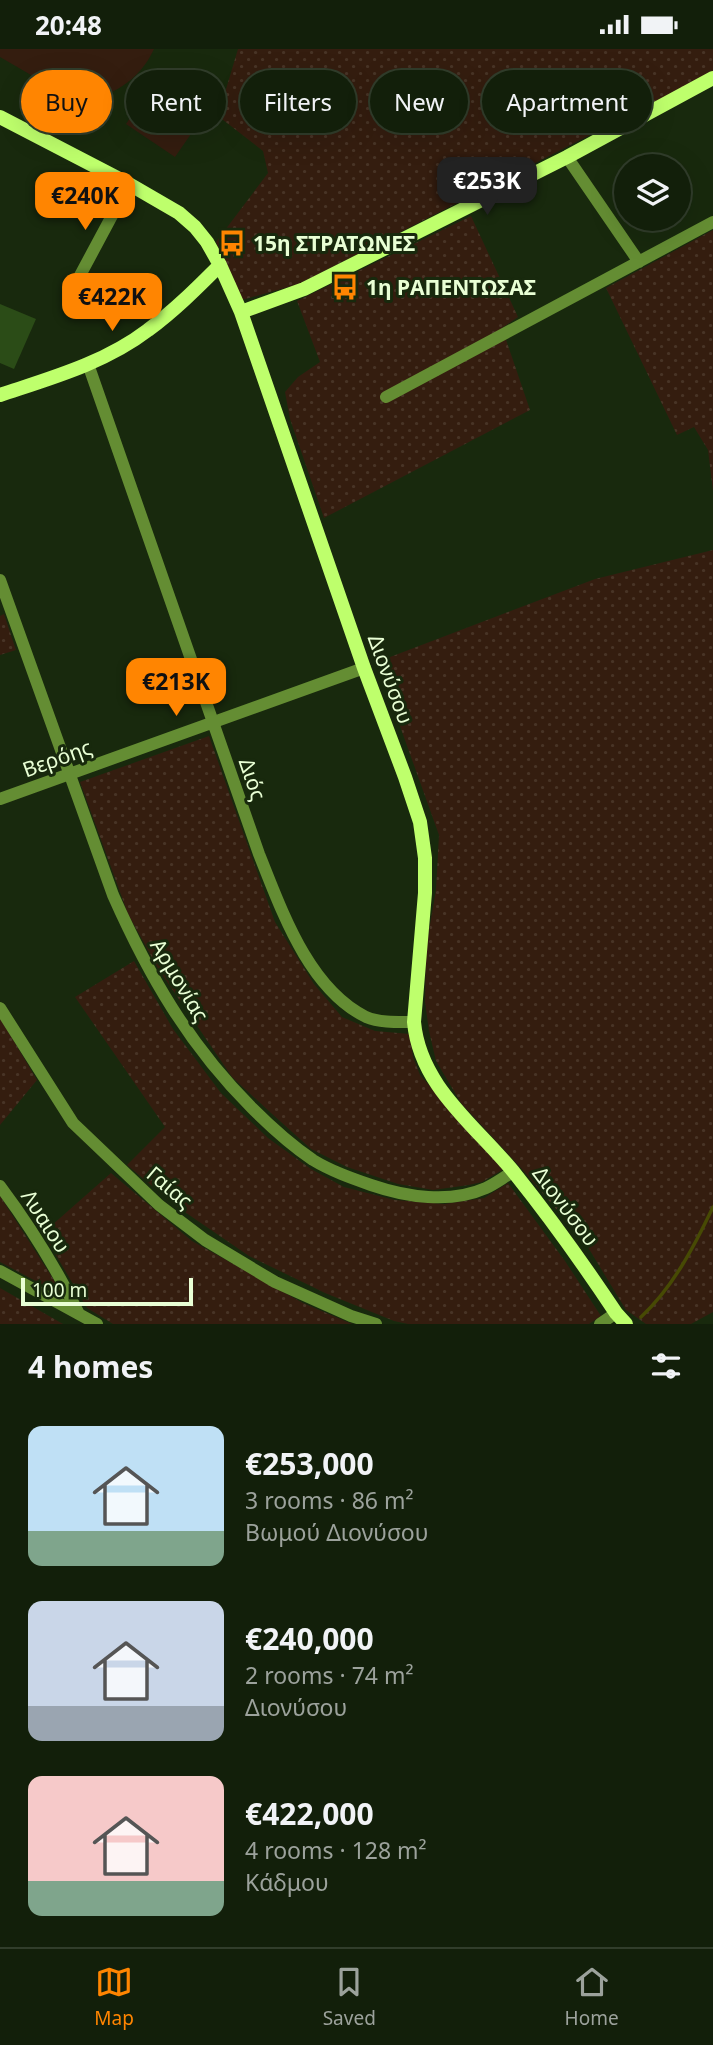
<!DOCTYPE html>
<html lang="en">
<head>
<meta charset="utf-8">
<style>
	body { margin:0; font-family:"Noto Sans",sans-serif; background:#1f2c18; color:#f1f3f6; height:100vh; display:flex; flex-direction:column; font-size:26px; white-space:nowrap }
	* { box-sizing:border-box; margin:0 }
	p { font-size:23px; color:#9ca29c }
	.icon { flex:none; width:38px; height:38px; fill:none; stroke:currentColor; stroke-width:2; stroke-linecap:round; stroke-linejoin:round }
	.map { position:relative; height:1275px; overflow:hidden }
	.drawer { display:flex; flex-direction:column; background:#121f0a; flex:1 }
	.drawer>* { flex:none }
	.guide { position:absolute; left:21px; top:21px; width:672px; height:63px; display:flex; gap:14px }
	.tools { position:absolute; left:614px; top:105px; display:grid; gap:14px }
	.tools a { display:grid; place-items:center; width:77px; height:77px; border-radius:50%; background:#121f0a; box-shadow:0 7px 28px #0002,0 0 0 2px #313d2b; font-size:35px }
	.scale { position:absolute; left:21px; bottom:18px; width:172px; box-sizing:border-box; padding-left:7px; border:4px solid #e9ffd5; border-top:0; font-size:19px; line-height:24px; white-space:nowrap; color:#e9ffd5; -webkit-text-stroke:5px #18290d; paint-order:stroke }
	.price { position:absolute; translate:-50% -60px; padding:0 16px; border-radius:14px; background:#ff8501; color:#111; font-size:23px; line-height:46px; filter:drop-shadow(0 2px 4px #0008) }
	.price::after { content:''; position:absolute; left:50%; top:42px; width:21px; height:16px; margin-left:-10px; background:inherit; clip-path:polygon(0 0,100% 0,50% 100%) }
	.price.active { background:#222; color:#fff }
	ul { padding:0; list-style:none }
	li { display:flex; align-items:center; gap:21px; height:175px; padding:0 28px }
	li span { display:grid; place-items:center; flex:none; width:196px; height:140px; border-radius:14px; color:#555 }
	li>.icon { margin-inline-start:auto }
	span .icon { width:84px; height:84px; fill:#fffc; stroke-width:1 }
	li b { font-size:30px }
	h2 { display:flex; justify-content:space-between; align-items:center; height:84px; padding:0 28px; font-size:30px }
	.tag { padding:0 24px; border-radius:32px; background:#121f0a; box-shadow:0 7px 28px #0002,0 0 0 2px #313d2b; font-size:24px; line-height:63px }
	.tag.active { background:#ff8501; color:#111 }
	.status { display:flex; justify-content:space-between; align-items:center; height:49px; padding:0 35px; background:#121f0a; direction:ltr }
	.status svg { height:19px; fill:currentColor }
	.tab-bar { display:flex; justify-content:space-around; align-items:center; height:98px; border-top:2px solid #313d2b; background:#121f0a; font-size:19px; color:#9ca29c }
	.tab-bar a { display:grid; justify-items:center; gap:4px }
	.tab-bar .active { color:#ff8501 }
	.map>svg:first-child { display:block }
</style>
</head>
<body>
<div class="status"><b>20:48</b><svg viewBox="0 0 49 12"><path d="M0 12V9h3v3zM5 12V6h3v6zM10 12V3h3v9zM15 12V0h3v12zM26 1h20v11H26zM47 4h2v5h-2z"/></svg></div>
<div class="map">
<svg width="713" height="1275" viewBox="0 0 713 1275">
	<defs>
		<pattern id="grass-dots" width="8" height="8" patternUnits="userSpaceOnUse" patternTransform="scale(1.75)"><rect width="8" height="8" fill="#341d0f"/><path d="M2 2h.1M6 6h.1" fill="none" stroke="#483426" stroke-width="1.8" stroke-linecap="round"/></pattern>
	</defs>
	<rect width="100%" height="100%" fill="#18290d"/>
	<path fill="url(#grass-dots)" d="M238,0h475v23l-414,212 -57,16 -26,-58 52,-69 -5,-22 -45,-35z
		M471,167l47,101 -16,11 28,82 -206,108 -34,-99 -5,-27 13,-15 22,-15 -23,-61z
		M713,181v261l-5,-41 -14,-23 -17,8 -71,-147z
		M713,501v762l-22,12h-45l-20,-14 -40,-66 -65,-76 -60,-65 -25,-42 -7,-30 -4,-29 1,-54 10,-58 3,-55 -62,-173 218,-83z
		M4,565l12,36 -16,5v-39z
		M209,687l66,186 39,62 28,33 33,14 35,3 3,23 7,18 84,94 -22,13 -13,3 -36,5 -35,-6 -51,-17 -36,-18 -40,-36 -39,-36 -73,-107 -31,-56 -48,-132z
		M134,912l39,68 48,64 47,45 43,31 33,18 51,13 49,4 40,-6 24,-15 57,78 36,55 -12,8h-181l-14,-3 -69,-28 -76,-37 -73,-50 -49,-41 38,-38 -90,-130z
		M0,969l37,62 -37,45z
		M111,1124l81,68 111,62 49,21h-239l-26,-16 -44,-75z
		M0,1147l59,92 1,6 -60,-32z
		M0,1239l63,36h-63z"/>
	<path fill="#341d0f" d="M0,0h154c-14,31 -45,52 -80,51l-74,-43z
		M161,23l50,33 -36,52 -49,-33z"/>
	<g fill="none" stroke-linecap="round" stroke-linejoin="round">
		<path stroke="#474a04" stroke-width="3.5" d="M641,1268c32,-30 53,-70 72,-110"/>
	</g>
	<path fill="#2b4c17" d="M0,255l36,15 -22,50 -14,-6z"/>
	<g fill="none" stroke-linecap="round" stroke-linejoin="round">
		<path stroke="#648d33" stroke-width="12" d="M567,108l72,105
			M69,247l60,-112
			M88,315l171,490c23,57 49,134 107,163 14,6 33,5 48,5
			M386,348l327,-175
			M0,531l113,315c36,81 76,150 139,213 18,18 39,37 61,52 18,11 38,18 58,25 35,12 79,19 115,3 9,-4 18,-11 27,-16
			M0,750l364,-131
			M0,959l73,115 86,82 46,35 70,42 76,34 25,8
			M0,1137c30,40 57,84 79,128
			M0,1222l97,53
			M600,1275l16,-11"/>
		<path stroke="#beff6c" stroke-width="14" d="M0,68l129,67 50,29 16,14 12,15 13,23 21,47 123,356 41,109 15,45 5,36v35l-11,129c6,66 64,105 102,153 36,45 68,90 100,138l10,11
			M241,263l63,-23 263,-132 146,-79
			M0,346c51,-17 105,-32 148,-65 26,-19 49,-42 72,-65"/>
	</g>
	<defs>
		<g id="bus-bare" transform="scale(2.1)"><path d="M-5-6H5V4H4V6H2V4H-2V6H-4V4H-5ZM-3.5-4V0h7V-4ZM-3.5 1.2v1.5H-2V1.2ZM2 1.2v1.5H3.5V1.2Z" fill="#ff8501" stroke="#18290d" stroke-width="2.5" paint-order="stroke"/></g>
	</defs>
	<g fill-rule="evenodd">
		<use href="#bus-bare" x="232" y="194"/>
		<use href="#bus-bare" x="345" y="238"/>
	</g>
	<g text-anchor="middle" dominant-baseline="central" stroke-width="6" stroke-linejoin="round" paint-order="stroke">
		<g font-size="21" font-weight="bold" fill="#e9ffd5" stroke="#18290d" text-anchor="start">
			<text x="253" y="194">15η ΣΤΡΑΤΩΝΕΣ</text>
			<text x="366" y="238">1η ΡΑΠΕΝΤΩΣΑΣ</text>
		</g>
		<g font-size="21" fill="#e9ffd5" stroke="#18290d">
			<text transform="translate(391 630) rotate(70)">Διονύσου</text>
			<text transform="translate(57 709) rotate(-20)">Βερόης</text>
			<text transform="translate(253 730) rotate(71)">Διός</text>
			<text transform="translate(180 931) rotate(59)">Αρμονίας</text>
			<text transform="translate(170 1138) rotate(40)">Γαίας</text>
			<text transform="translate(566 1157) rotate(53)">Διονύσου</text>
			<text transform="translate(46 1172) rotate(57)">Λυαιου</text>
		</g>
	</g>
</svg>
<div class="tools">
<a><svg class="icon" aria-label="layers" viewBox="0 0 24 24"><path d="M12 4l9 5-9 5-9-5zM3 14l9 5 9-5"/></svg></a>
</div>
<div class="scale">100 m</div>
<b class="price active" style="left:487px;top:168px">€253K</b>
<b class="price" style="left:85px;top:183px">€240K</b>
<b class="price" style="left:112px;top:284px">€422K</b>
<b class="price" style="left:176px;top:669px">€213K</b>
<div class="guide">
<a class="tag active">Buy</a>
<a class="tag">Rent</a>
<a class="tag">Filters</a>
<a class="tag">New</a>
<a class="tag">Apartment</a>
</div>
</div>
<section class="drawer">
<h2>4 homes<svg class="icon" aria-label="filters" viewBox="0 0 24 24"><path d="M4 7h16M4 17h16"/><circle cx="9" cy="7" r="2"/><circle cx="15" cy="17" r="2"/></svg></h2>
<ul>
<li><span style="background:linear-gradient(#bfe0f5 75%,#7fa58c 0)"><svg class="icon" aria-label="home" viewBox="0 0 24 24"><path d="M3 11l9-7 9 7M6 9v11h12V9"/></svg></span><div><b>€253,000</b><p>3 rooms · 86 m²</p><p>Βωμού Διονύσου</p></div></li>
<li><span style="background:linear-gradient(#c9d6e8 75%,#9aa5b1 0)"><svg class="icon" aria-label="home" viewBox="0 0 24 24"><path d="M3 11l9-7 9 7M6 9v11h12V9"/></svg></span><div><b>€240,000</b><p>2 rooms · 74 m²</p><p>Διονύσου</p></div></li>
<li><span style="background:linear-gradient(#f6c9c9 75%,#7fa58c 0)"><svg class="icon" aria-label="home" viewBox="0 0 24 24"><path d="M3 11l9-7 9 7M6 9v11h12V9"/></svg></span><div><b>€422,000</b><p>4 rooms · 128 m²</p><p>Κάδμου</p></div></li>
</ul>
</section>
<nav class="tab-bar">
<a class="active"><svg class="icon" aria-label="map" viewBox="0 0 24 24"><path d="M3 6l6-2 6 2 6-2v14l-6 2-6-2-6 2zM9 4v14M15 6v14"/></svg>Map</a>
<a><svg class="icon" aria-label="saved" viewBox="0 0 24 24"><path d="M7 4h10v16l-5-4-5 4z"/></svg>Saved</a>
<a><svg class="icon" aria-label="home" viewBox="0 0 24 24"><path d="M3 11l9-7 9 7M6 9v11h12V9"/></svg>Home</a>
</nav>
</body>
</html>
